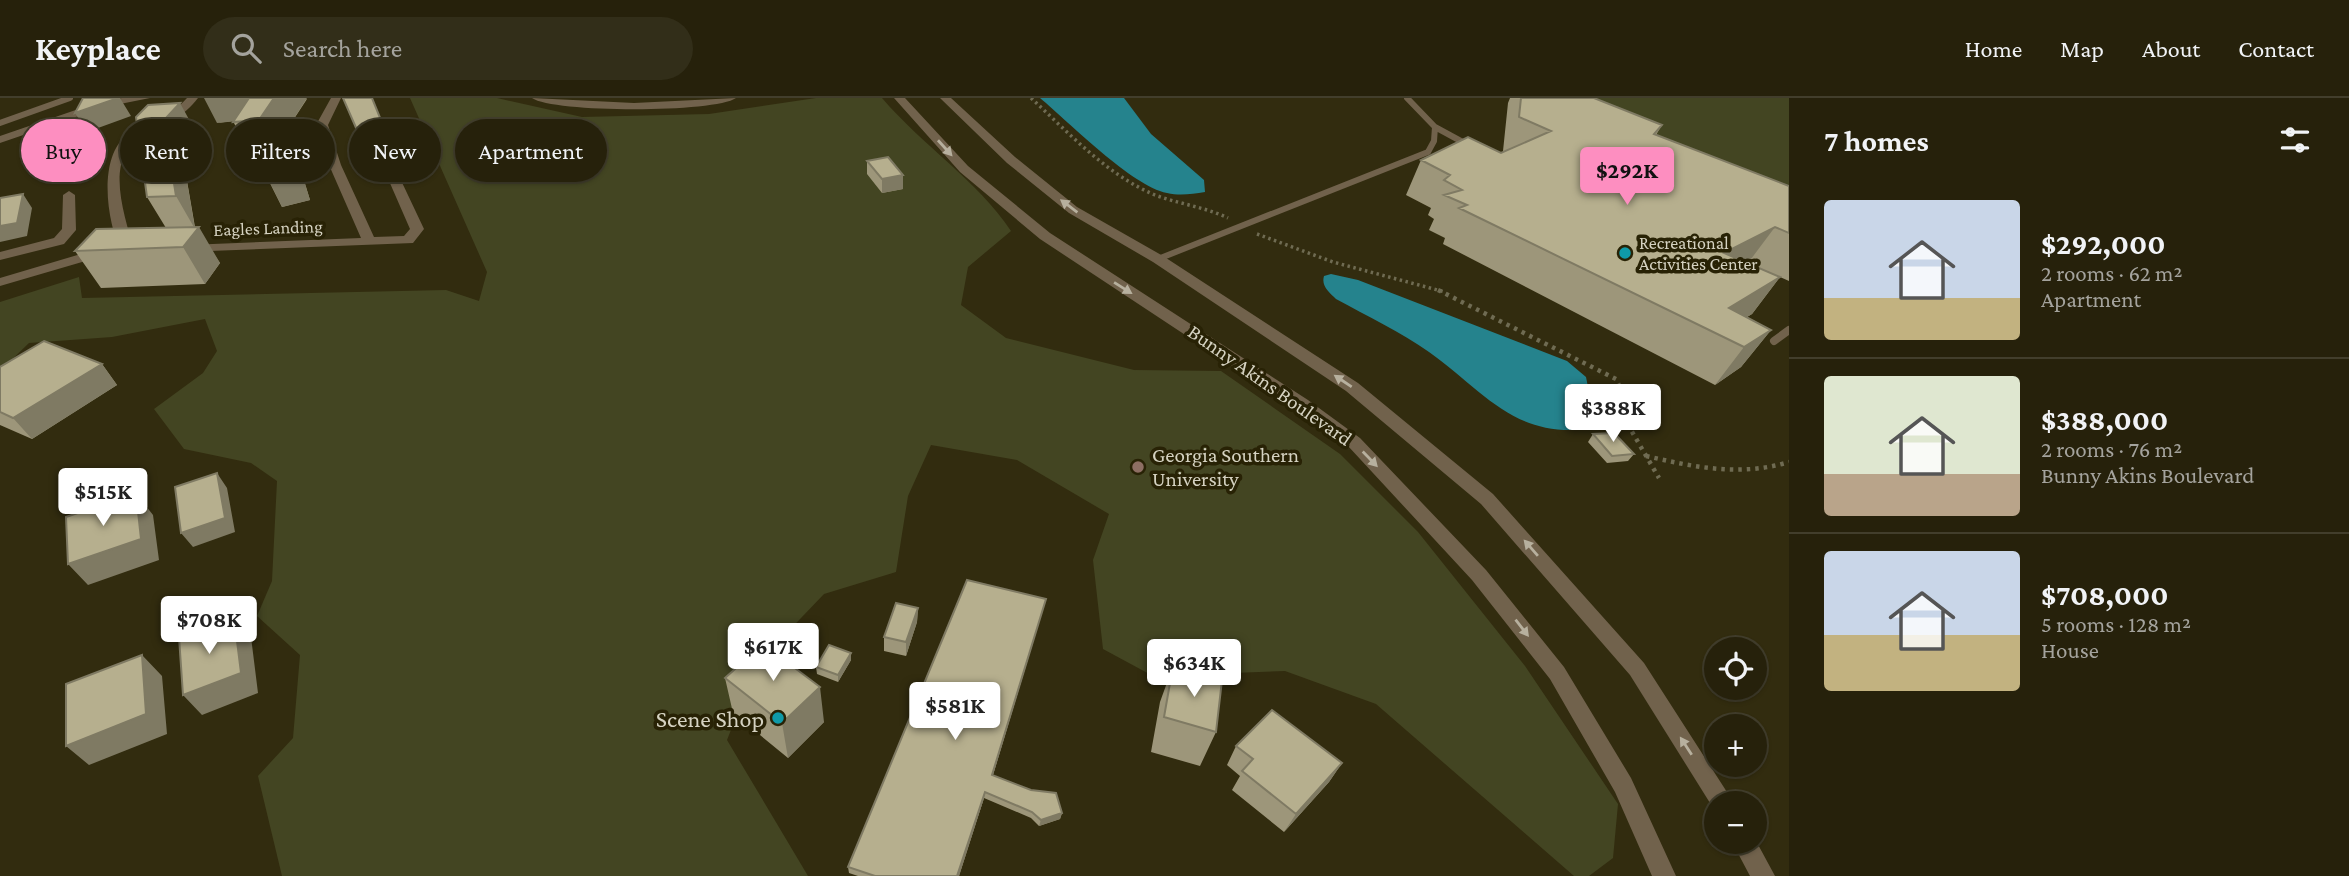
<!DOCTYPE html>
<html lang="en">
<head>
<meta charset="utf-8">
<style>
	body { margin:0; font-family:"Crimson Pro",serif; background:#322e19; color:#f1f3f6; height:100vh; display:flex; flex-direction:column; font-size:26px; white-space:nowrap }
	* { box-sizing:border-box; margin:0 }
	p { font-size:23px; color:#a4a39d }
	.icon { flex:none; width:38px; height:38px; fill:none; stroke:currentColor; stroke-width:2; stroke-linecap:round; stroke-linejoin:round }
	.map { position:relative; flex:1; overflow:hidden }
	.drawer { display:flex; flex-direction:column; background:#26210b; width:560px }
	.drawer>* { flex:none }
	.banner { position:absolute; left:21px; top:21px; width:665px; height:63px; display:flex; gap:14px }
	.controls { position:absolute; left:1704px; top:539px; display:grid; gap:14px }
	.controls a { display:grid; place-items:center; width:63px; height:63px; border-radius:50%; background:#26210b; box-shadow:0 2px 5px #0004,0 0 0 2px #423e2c; font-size:35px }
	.price { position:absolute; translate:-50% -60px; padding:0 16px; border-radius:7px; background:#fff; color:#222; font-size:23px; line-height:46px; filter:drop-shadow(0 2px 4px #0008) }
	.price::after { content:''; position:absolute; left:50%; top:42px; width:21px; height:16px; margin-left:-10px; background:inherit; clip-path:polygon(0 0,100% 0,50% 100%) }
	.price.selected { background:#fd8ec0; color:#111 }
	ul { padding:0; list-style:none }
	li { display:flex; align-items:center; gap:21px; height:175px; padding:0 35px }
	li+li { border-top:2px solid #423e2c }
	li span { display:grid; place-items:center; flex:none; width:196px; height:140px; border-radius:7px; color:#555 }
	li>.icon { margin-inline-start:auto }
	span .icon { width:84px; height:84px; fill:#fffc; stroke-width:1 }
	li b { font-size:30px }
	h2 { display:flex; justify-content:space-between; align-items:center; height:84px; padding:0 35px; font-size:30px }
	.pill { padding:0 24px; border-radius:32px; background:#26210b; box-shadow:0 2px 5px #0004,0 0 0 2px #423e2c; font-size:24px; line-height:63px }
	.pill.selected { background:#fd8ec0; color:#111 }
	header { display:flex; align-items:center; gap:42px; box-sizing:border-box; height:98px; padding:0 35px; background:#26210b; border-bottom:2px solid #423e2c }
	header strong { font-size:33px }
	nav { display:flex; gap:38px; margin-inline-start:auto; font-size:24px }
	.search { width:490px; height:63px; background:#322e19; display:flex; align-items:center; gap:18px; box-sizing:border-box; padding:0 24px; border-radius:38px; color:#a4a39d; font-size:26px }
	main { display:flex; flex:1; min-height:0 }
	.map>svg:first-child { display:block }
</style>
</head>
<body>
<header>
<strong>Keyplace</strong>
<div class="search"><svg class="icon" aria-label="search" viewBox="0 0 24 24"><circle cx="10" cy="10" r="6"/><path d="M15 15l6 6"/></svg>Search here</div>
<nav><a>Home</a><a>Map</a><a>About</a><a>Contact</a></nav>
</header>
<main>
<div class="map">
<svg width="1789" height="778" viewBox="0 0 1789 778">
	<rect width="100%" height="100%" fill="#322c0f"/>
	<path fill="#434522" d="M410,0h87l85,19 127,-3 107,-16h66c40,47 95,82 129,133l-43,36 -7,38 45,33 128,32 87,1 119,83 78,78 107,134 93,138 -5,54 -24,18h-15l-198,-172 -91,-33 -132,5 -50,-27 -10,-89 16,-46 -92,-54 -86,-15 -23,51 -12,76 -72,22 -67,70 -30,76 81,136h-526l-24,-100 35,-38 7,-83 -43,-39 15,-35 5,-100 -26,-18 -67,-14 -30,-40 49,-36 14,-22 -12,-32 -93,18 -83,6 -29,28v-69l79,-25 3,21 364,-8 33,11 8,-29z
		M1571,0h218v108z"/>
	<path fill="#25838d" d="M1040,0h84l27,36 53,46 1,12c-13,2 -25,4 -38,1 -35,-7 -97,-70 -127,-95z
		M1331,176l27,6 209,81 19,16 6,30 -5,22c-75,8 -103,-38 -158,-77 -28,-20 -62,-36 -93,-53 -7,-7 -15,-13 -12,-23z"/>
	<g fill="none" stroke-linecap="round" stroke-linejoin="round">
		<path stroke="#6f6b52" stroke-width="3.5" stroke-dasharray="2.5 3.5" stroke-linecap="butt" d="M1031,0c38,35 76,77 124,97 24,9 50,12 73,23
			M1257,136l76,28 112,30"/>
		<path stroke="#6f6b52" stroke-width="4.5" stroke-dasharray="3.5 5" stroke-linecap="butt" d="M1438,192l178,89 14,30 1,21 28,48
			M1646,358c48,11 94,21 143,6"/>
		<path stroke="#71624c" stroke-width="6" d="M0,25l70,-25
			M1435,29l35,19
			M1158,161l270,-107 6,-11 1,-14 -28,-29"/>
		<path stroke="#71624c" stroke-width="8" d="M1774,243l15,-11"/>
		<path fill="#71624c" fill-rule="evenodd" d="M122,0h28l-45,9 -105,36v-7l99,-34z
			M187,0h11c-15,20 -32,25 -54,37 -42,22 -19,80 -10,116l-7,4 -5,-1c-15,-30 -25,-96 5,-119 21,-16 41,-15 60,-37z
			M331,0h10l-13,27 13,40 33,72 30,-1 6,-7 -24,-55 6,-4 6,4 26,55 -11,14 -230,9v-6l5,-1 173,-7 -32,-73 -13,-40z
			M532,0l102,5 102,-5c-21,15 -183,15 -204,0z
			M894,0h11l63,68 82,67 258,167 52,38 126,132 78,97 67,111 45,98h-24l-37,-84 -65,-113 -78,-99 -124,-134 -52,-38 -256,-169 -80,-67z
			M940,0h11l64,59 62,50 86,49 195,127 135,111 151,169 90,140h-17l-2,8 -85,-136 -149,-171 -135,-113 -193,-129 -84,-49 -62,-50z
			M69,93l6,4 1,35 -12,14 -64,16v-8l54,-14 8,-9 1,-34z
			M101,150l7,4 -2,3 -106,31v-8z
			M1755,741l20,37h-25l-18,-34h23z"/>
	</g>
	<path fill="#9d967a" d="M343,0l53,61 -25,5z
		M1510,0h84l68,27 -6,10 133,51v95l-9,-4 -28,37 -5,3 24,13 -30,37 -26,18 -272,-141 2,-6 -16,-8 5,-11 -6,-4 3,-7 -25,-13 15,-35 80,-7 3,-1 -1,-1 5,-48z
		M307,1l-21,32 9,20 15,49 -28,7 -18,-36 -6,-20h-10l-15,-30 -16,2z
		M136,19l61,17 -15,18 13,75 25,36 -15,21 -104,4 -26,-37 91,-23 -19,-31z
		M867,63l36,28 -21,4 -15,-19z
		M102,266l15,21 -85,54 -32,-14v-58z
		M1593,336l41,20 -6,7 -21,2 -19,-21z
		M1046,501l-53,176 69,38 -2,6 -21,7 -8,-8 -47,-20 -25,78h-101l-9,-3 -1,-6z
		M918,510l-1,14 -11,34 -22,-5v-14z
		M851,555v7l-13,22 -21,-8 -1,-7z
		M1173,568l43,66 -16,34 -49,-14 9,-50z
		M725,580l99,44 -36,36 -55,-45z
		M1236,648l106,17 -13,19 -45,50 -52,-42 8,-14 -13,-11z"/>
	<path fill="#7f7a63" d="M118,0h2l11,18 -44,16 -12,-19z
		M204,0h103l-21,33 9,20 15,49 -28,7 -18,-36 9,-21 -14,-30v-1l-42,4z
		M180,5l17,31 -15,18 13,77 -19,-33 -12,-76z
		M383,27l13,34 -25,5 -14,-34z
		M903,77v14l-21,4v-14z
		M23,96l9,14 -5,28 -27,6v-16z
		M199,129l21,36 -15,21 -22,-37z
		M1775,129l-27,36 -24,-10z
		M1780,179l-28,37 -34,20 11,-26z
		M1771,232l-30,37 -26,18 29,-38z
		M102,266l15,21 -85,54 -19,-21z
		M217,375l10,15 8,44 -42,15 -12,-14z
		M136,395l17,22 6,45 -71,25 -20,-21z
		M1046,501l-2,7 -53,175 1,-6z
		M918,510l-1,14 -11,34v-14z
		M234,519l17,20 7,56 -56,22 -19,-20z
		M851,555v7l-13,22v-7z
		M142,557l20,21 5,58 -78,31 -23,-19z
		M820,589l4,35 -36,36 -6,-35z
		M1342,665l-13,19 -45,50 12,-18z
		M985,694l-1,6 -25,78h-2z
		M1062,715l-2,6 -21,7 2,-6z"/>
	<path fill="#b6af8e" stroke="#7f7a63" stroke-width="2" d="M83,0h35l-43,15z
		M249,0h25l-15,22 -26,2z
		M343,0h29l11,27 -26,5z
		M1521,0h73l68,27 -8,9 135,52v47l-14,-6 -51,26 56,24 -51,31 42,22 -27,17 -285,-139 8,-3 -23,-10 18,-5 -18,-10 6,-5 -29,-15 47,-23 33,16 50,-22 -32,-14z
		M180,5l-16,17 12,76 -29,1 -11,-80 12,-12z
		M279,19l14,48 -29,6 -16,-48z
		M888,59l15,18 -21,4 -15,-18z
		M23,96l-6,29 -17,3v-28z
		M199,129l-16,20 -108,4 21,-22z
		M44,243l58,23 -89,54 -13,-6v-45z
		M1614,335l20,21 -22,2 -19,-22z
		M217,375l8,45 -44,15 -6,-46z
		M136,395l5,46 -73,25 -2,-47z
		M967,482l79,19 -54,176 39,15 25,3 6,20 -21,7 -9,-8 -47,-20 -28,84h-82l-27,-9z
		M896,505l22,5 -12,34 -22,-5z
		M234,519l7,56 -58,22 -4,-58z
		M763,546l57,43 -38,36 -57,-45z
		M829,547l22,8 -13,22 -22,-8z
		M142,557l4,59 -80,32v-62z
		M1173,568l49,14 -6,52 -52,-15z
		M1272,612l70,53 -46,51 -54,-43 11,-12 -17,-13z"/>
	<defs><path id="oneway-solid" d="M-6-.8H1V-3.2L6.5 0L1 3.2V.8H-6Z" transform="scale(1.75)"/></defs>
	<g fill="#b7b09e">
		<use href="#oneway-solid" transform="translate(945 50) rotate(48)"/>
		<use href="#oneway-solid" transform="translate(1069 108) rotate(-143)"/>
		<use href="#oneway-solid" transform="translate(1123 190) rotate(32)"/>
		<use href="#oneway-solid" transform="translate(1343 283) rotate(-146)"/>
		<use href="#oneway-solid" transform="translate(1370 361) rotate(46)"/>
		<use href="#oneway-solid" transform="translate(1531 450) rotate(-131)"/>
		<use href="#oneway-solid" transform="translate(1522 530) rotate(52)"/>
		<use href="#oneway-solid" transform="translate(1686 648) rotate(-123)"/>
	</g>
	<g fill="#0f9aa8" stroke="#282205" stroke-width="2.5">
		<circle cx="1625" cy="155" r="7"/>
		<circle cx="778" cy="620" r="7"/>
	</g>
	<circle fill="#8d6e63" stroke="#282205" stroke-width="2.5" cx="1138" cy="369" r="7"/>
	<g text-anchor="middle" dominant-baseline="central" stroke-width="7" stroke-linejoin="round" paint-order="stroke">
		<g font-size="18" fill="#d5d2c1" stroke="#282205">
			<text transform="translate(268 130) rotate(-2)">Eagles Landing</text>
		</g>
		<g font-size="18" fill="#d5d2c1" stroke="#282205" text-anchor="start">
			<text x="1639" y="145">Recreational<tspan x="1639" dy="21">Activities Center</tspan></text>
		</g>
		<g font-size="21" fill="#d5d2c1" stroke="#282205">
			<text transform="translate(1270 287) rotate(35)">Bunny Akins Boulevard</text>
		</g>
		<g font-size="21" fill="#d5d2c1" stroke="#282205" text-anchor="start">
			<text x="1152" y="357">Georgia Southern<tspan x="1152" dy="24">University</tspan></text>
		</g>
		<g font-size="24" fill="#d5d2c1" stroke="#282205" text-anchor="end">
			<text x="764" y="620">Scene Shop</text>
		</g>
	</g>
</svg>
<div class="controls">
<a><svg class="icon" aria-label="locate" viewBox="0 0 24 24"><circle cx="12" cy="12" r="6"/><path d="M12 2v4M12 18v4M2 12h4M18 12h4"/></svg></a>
<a>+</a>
<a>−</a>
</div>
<b class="price selected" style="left:1627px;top:109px">$292K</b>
<b class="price" style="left:1613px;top:346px">$388K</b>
<b class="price" style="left:103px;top:430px">$515K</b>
<b class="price" style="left:209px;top:558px">$708K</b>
<b class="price" style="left:773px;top:585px">$617K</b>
<b class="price" style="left:1194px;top:601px">$634K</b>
<b class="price" style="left:955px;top:644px">$581K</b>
<div class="banner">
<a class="pill selected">Buy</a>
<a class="pill">Rent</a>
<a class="pill">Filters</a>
<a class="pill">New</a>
<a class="pill">Apartment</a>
</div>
</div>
<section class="drawer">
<h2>7 homes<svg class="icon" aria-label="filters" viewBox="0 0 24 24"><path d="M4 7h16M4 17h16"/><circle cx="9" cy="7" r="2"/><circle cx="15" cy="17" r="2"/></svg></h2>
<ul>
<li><span style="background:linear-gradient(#c9d6e8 70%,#c2b280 0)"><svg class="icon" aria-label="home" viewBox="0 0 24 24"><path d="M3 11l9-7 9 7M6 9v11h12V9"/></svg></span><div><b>$292,000</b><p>2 rooms · 62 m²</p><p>Apartment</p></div></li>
<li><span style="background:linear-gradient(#dfe7d0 70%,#b9a48a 0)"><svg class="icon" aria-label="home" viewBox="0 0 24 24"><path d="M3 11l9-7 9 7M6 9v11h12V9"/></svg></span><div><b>$388,000</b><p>2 rooms · 76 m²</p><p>Bunny Akins Boulevard</p></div></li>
<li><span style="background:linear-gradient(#c9d6e8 60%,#c2b280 0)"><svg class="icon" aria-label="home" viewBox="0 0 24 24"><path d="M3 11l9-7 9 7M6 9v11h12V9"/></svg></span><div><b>$708,000</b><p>5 rooms · 128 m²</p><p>House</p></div></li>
</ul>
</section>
</main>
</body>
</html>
